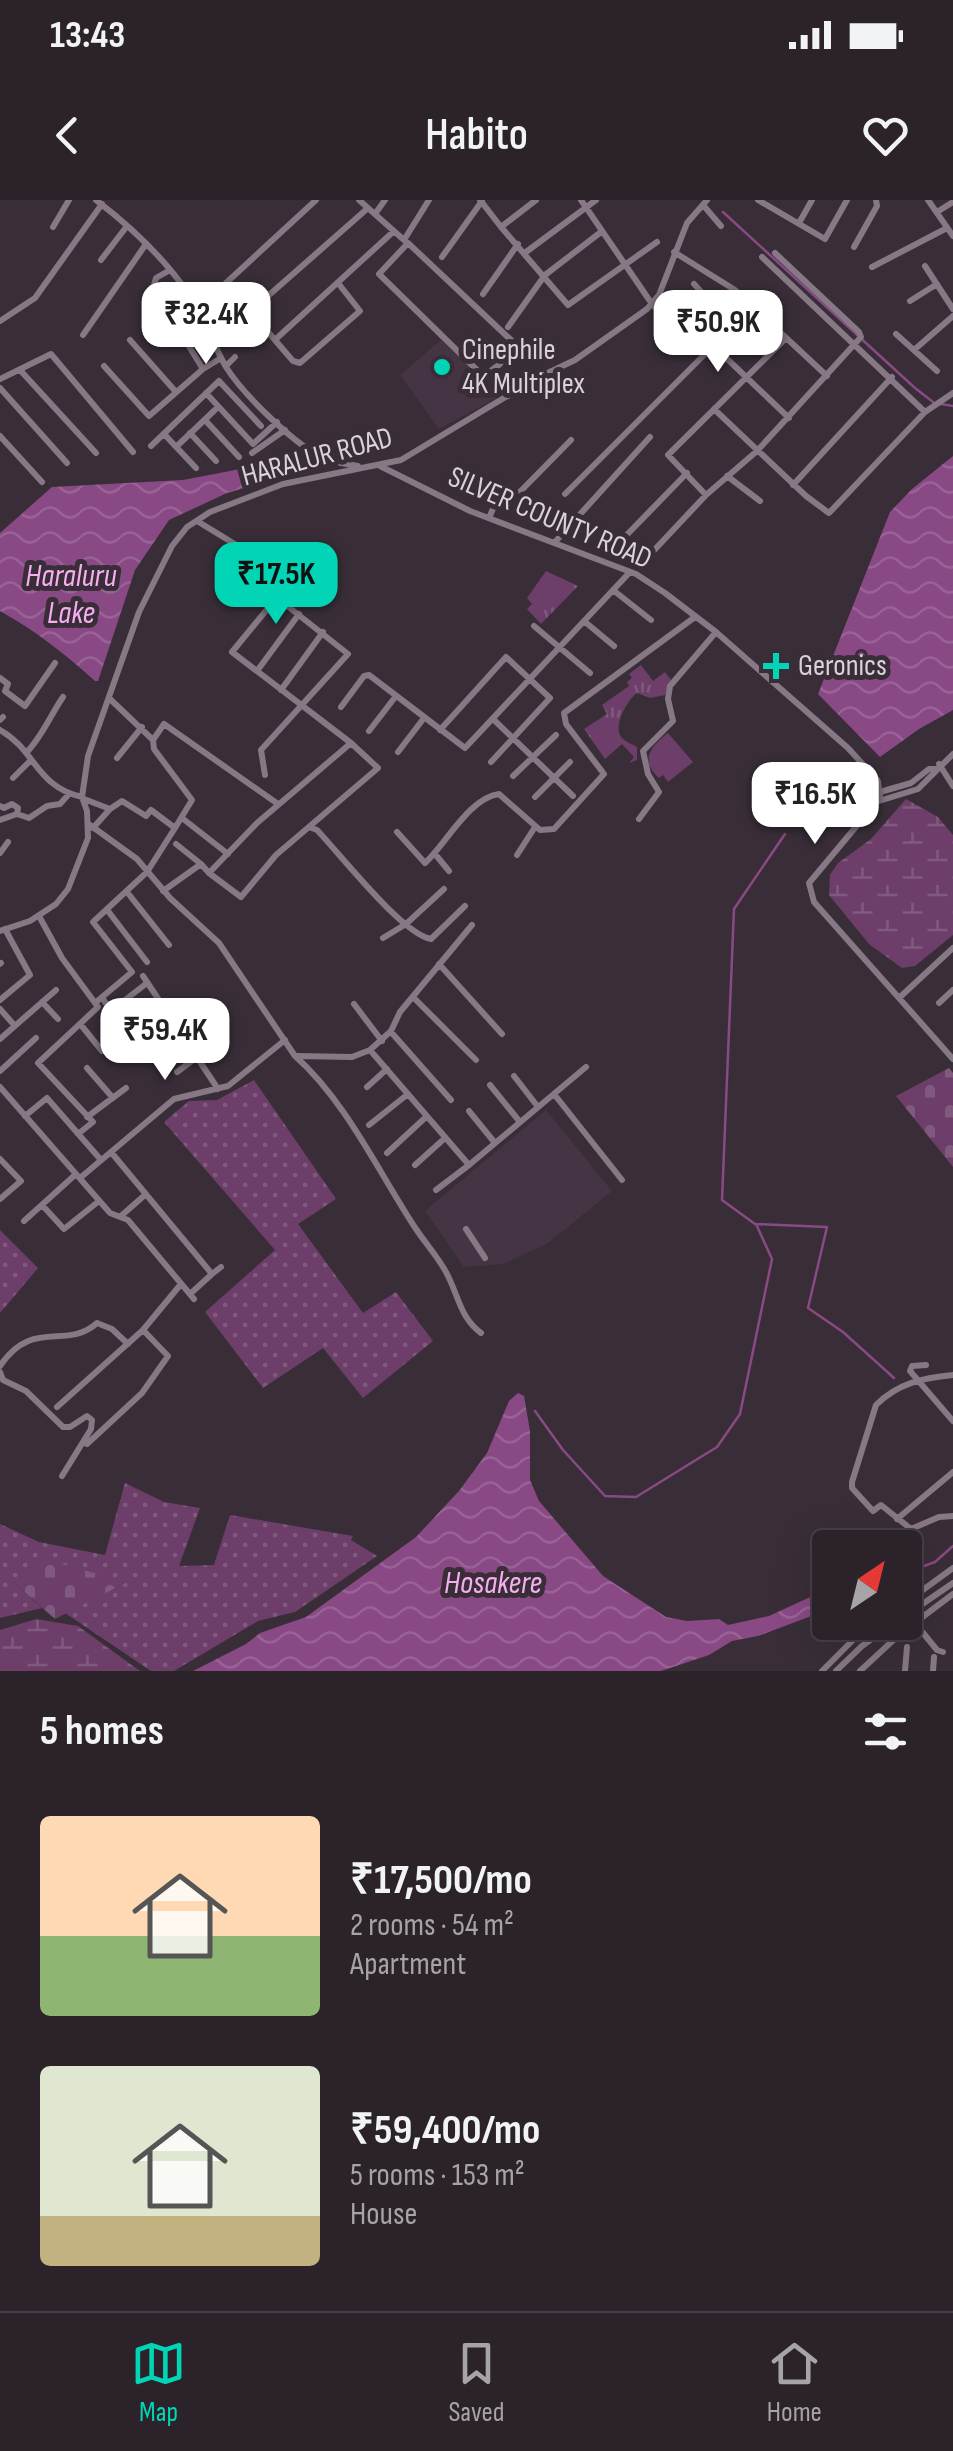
<!DOCTYPE html>
<html lang="en">
<head>
<meta charset="utf-8">
<style>
	body { margin:0; font-family:"Sofia Sans Condensed",sans-serif; background:#372f36; color:#f1f3f6; height:100vh; display:flex; flex-direction:column; font-size:38px; white-space:nowrap }
	* { box-sizing:border-box; margin:0 }
	p { font-size:32px; color:#a6a4a8 }
	.icon { flex:none; width:55px; height:55px; fill:none; stroke:currentColor; stroke-width:2; stroke-linecap:round; stroke-linejoin:round }
	.map { position:relative; height:1471px; overflow:hidden }
	.panel { display:flex; flex-direction:column; background:#2b222a; flex:1 }
	.panel>* { flex:none }
	.needle { width:65px; rotate:35deg }
	.tools { position:absolute; left:812px; top:1330px; display:grid; gap:20px }
	.tools a { display:grid; place-items:center; width:110px; height:110px; border-radius:10px; background:#2b222a; box-shadow:0 10px 40px #0002,0 0 0 2px #473f47; font-size:50px }
	.price { position:absolute; translate:-50% -85px; padding:0 22px; border-radius:20px; background:#fff; color:#222; font-size:32px; line-height:65px; filter:drop-shadow(0 2px 5px #0008) }
	.price::after { content:''; position:absolute; left:50%; top:60px; width:30px; height:22px; margin-left:-15px; background:inherit; clip-path:polygon(0 0,100% 0,50% 100%) }
	.price.on { background:#01d5b6; color:#111 }
	ul { padding:0; list-style:none }
	li { display:flex; align-items:center; gap:30px; height:250px; padding:0 40px }
	li span { display:grid; place-items:center; flex:none; width:280px; height:200px; border-radius:10px; color:#555 }
	li>.icon { margin-inline-start:auto }
	span .icon { width:120px; height:120px; fill:#fffc; stroke-width:1 }
	li b { font-size:42px }
	h2 { display:flex; justify-content:space-between; align-items:center; height:120px; padding:0 40px; font-size:42px }
	.status { display:flex; justify-content:space-between; align-items:center; height:70px; padding:0 50px; background:#2b222a; direction:ltr }
	.status svg { height:28px; fill:currentColor }
	header { display:flex; justify-content:space-between; align-items:center; height:130px; padding:0 40px; background:#2b222a; font-size:45px; font-weight:600 }
	.dock { display:flex; justify-content:space-around; align-items:center; height:140px; border-top:2px solid #473f47; background:#2b222a; font-size:28px; color:#a6a4a8 }
	.dock a { display:grid; justify-items:center; gap:5px }
	.dock .on { color:#01d5b6 }
	.map>svg:first-child { display:block }
</style>
</head>
<body>
<div class="status"><b>13:43</b><svg viewBox="0 0 49 12"><path d="M0 12V9h3v3zM5 12V6h3v6zM10 12V3h3v9zM15 12V0h3v12zM26 1h20v11H26zM47 4h2v5h-2z"/></svg></div>
<header><svg class="icon" aria-label="back" viewBox="0 0 24 24"><path d="M15 5l-7 7 7 7"/></svg>Habito<svg class="icon" aria-label="heart" viewBox="0 0 24 24"><path d="M12 20l-8-8c-3-5 5-10 8-4 3-6 11-1 8 4z"/></svg></header>
<div class="map">
<svg width="953" height="1471" viewBox="0 0 953 1471">
	<defs>
		<pattern id="grass-dots" width="8" height="8" patternUnits="userSpaceOnUse" patternTransform="scale(2.5)"><rect width="8" height="8" fill="#6c3e69"/><path d="M2 2h.1M6 6h.1" fill="none" stroke="#80597e" stroke-width="1.8" stroke-linecap="round"/></pattern>
		<pattern id="wetland-marsh" width="20" height="14" patternUnits="userSpaceOnUse" patternTransform="scale(2.5)"><rect width="20" height="14" fill="#6c3e69"/><path d="M1 5h8M5 5V1M11 12h8M15 12V8" fill="none" stroke="#80597e"/></pattern>
		<pattern id="cemetery-stones" width="16" height="16" patternUnits="userSpaceOnUse" patternTransform="scale(2.5)"><rect width="16" height="16" fill="#6c3e69"/><path d="M2 7V4a2 2 0 0 1 4 0v3zM10 15v-3a2 2 0 0 1 4 0v3z" fill="#80597e"/></pattern>
		<pattern id="park-tufts" width="24" height="20" patternUnits="userSpaceOnUse" patternTransform="scale(2.5)"><rect width="24" height="20" fill="#6c3e69"/><path d="M3 7l-1-3M5 7V3M7 7l1-3M15 17l-1-3M17 17v-4M19 17l1-3" fill="none" stroke="#80597e"/></pattern>
		<pattern id="water-waves" width="16" height="10" patternUnits="userSpaceOnUse" patternTransform="scale(2.5)"><rect width="16" height="10" fill="#894985"/><path d="M0 5q4-4 8 0t8 0" fill="none" stroke="#996296"/></pattern>
	</defs>
	<rect width="100%" height="100%" fill="#392e38"/>
	<path fill="#453443" d="M441,140l59,56 -61,33 -39,-54z
		M546,910l66,81 -64,52 -45,21 -39,3 -39,-56z"/>
	<path fill="url(#grass-dots)" d="M254,880l82,119 -38,25 65,89 33,-21 37,49 -70,57 -40,-50 -60,40 -58,-76 70,-62 -111,-128 25,-21 28,-1z
		M0,1030l38,38 -38,45z
		M125,1283l39,19 36,6 -21,58 35,-1 16,-50 123,21 -2,4 26,16 -82,56 -37,9 -84,50h-23l-86,-58 60,-32 -111,2 28,25 -42,10v-94l39,18 66,13z"/>
	<path fill="url(#wetland-marsh)" d="M906,599l32,18 15,18v100l-38,31 -13,2 -33,-24 -40,-49 1,-20 8,-12 33,-24z
		M36,1419l42,7 62,45h-140v-41z"/>
	<path fill="url(#cemetery-stones)" d="M949,868l4,5v94l-57,-71z
		M36,1357l91,25 -72,37 -41,-36z"/>
	<path fill="url(#park-tufts)" d="M546,371l32,15 -37,38 -14,-15 5,-5 -5,-6z
		M641,465l12,16 12,-9 6,8 -6,15 -15,3 -13,-5c-10,7 -25,34 -15,45 4,4 10,6 15,9v13l-8,3 5,-6 -12,-13 -17,15 -21,-30 23,-15 -5,-9 27,-19 -2,-4 5,-4 -3,-4z"/>
	<path fill="#6c3e69" d="M668,533l25,29 -25,20 -5,-7 -4,3c-20,-18 -8,-32 9,-45z"/>
	<path fill="url(#water-waves)" d="M953,256v254l-34,19 -39,28 -62,-63 72,-182 22,-23z
		M266,264l6,2v12l-4,3 -41,12 -58,27 -34,50 -37,111h-3c-30,-27 -59,-50 -95,-70v-78l52,-46 131,-7z
		M518,1193l6,3 6,35v49l9,21 64,75 63,41 21,4 32,-2 9,6 41,-9 61,-28v21l-72,27 -26,5 -23,14 -48,16h-468l53,-27 14,-11 46,-16 110,-80 43,-46 28,-38 22,-52z"/>
	<g fill="none" stroke-linecap="round" stroke-linejoin="round">
		<path stroke="#894985" stroke-width="2.5" d="M723,12l192,176 18,14
			M941,204l12,2
			M785,634l-51,75 -12,291 33,24 72,3 -19,81 35,24 51,46
			M535,1211l28,39 42,46 31,1 81,-50 23,-33 32,-155 -16,-35
			M905,1373l30,-11 18,-16"/>
		<path stroke="#867884" stroke-width="6" d="M96,0c34,26 67,57 92,93 16,23 24,50 38,74 17,27 72,82 102,93 9,3 20,4 30,6
			M316,0l-90,83 67,78 7,2 60,-52 -22,-28
			M359,0l45,40 25,-40
			M480,0l21,27 35,-27
			M581,0l71,104 35,38
			M758,0l67,39 22,-39
			M928,0l25,36
			M703,5l18,21
			M937,12l16,-10
			M375,14l10,-14
			M799,23l13,-23
			M53,27l16,-27
			M501,27l67,78 89,-63
			M854,47l23,-41 -1,-6
			M526,52l70,-52
			M674,52l61,38 92,86
			M442,57l40,-56
			M762,57l163,155
			M101,60l26,-34
			M925,66l28,43
			M872,67l75,-39
			M170,70l-14,8 -3,10 50,81
			M694,84l14,15 -10,29 13,20
			M483,94l35,-50
			M910,101l27,-17
			M251,111l117,-103
			M0,121l35,-23 67,-94
			M508,127l37,-52 56,-43
			M896,134l41,37
			M83,135l63,-91
			M277,138l117,-107
			M130,140l46,52
			M914,150l39,-34
			M720,152l16,-17
			M104,166l45,50 54,-47 18,-11
			M226,166l9,-9
			M20,170l76,83
			M488,173h-8l-101,-99 29,-31 104,98 -12,23 -12,9 20,23
			M0,179l51,-25 82,98
			M0,188l67,75
			M206,193l47,51 24,-22
			M714,209l92,87 23,17 96,-101 28,-19
			M205,220l34,37
			M190,233l26,28
			M164,234l32,34
			M0,236l42,46
			M151,246l68,-65 42,45
			M176,247l42,-40
			M252,253l33,-23
			M380,266l90,45 166,63 29,19 51,39 132,116 30,33 2,17 -71,85 5,19 139,157
			M727,276l33,25
			M478,279l21,16
			M793,285l99,-108
			M565,294l146,-146 9,4 69,66
			M706,295l-38,-40 118,-117
			M489,318l10,-23 11,7 61,-62
			M197,321l95,58 -60,73 119,91 -94,80 -48,50 32,24 35,-42 102,-87 -27,-25
			M555,342l95,-105
			M614,348l73,-75
			M644,361l62,-66 51,-44 104,-114 -2,-5 -84,-79
			M613,390l38,30
			M584,421l30,25
			M534,426l56,47
			M257,471l42,-57
			M0,478l8,6 -3,7 20,15 30,-43
			M281,490l42,-58
			M110,499l43,41 11,-16 114,80
			M341,507l23,-31 5,-1 96,73 165,-176
			M493,519l80,77
			M0,520l3,-3
			M0,530c36,20 35,56 82,67
			M440,530l66,-73 44,41 -59,64
			M369,531l27,-35
			M398,552l26,-34
			M26,553c16,-16 24,-37 37,-56
			M117,558l25,-31
			M939,564l14,22
			M265,575l-4,-25 87,-96 -72,-57
			M513,576l43,-41
			M13,578l17,-17
			M880,592l31,-9 18,-14h6
			M535,597l35,-35
			M84,599l26,10 12,-8 24,15 5,-6 24,18 17,-28 -38,-51 -1,-9
			M879,601l39,-12 35,-35
			M0,606l4,2 8,-4 6,4 -1,6
			M182,618l46,36
			M639,619l20,-27 -11,-18 -5,-23 30,-30 -5,-22 2,-13 46,-54
			M0,620l17,-6 12,4 18,-12 13,-2 9,-10
			M90,625l47,34 33,39 49,45 76,113c51,45 84,117 121,173 10,15 23,29 31,45 12,23 13,43 34,59
			M309,627l8,3c23,24 85,104 114,109l34,-33
			M93,628l17,-19
			M397,632l28,31c21,-19 44,-65 74,-69l41,36 14,-1 50,-55 -38,-50 -2,-11 131,-96
			M176,644l25,20
			M0,653l8,-11
			M435,654l14,17
			M517,655l18,-28
			M163,691l38,-27 8,9
			M127,692l42,53
			M108,711l39,51
			M39,716l23,42 36,49 -60,56 55,59 -15,12
			M0,731l30,-10 26,-17 12,-15 20,-51 -1,-27 -5,-14 6,-41 51,-144 33,-66 15,-19 23,-15 73,-28 118,-24 136,-82 38,-18 72,-51 12,-14 28,-72 20,-23
			M383,738l23,-14 38,-35
			M0,764l1,-1
			M439,764l63,70
			M143,776l75,113
			M413,797l63,63
			M899,798l54,-50
			M0,800l30,-25 -25,-46
			M125,800l22,-17
			M42,802l16,17
			M95,803l37,-31 -39,-50 54,-50 28,-44
			M939,803l14,-13
			M354,804l28,37
			M0,809l15,17
			M139,820l23,-16
			M81,825l21,26 24,-14 -24,-40
			M391,832l60,68
			M0,839l56,-49
			M158,847l21,-16
			M370,850l21,-19 9,-19 72,-87
			M297,856l55,1 18,-7 99,115 117,-98
			M87,868l26,30
			M0,871l36,-33
			M177,872l20,-15
			M514,876l24,31
			M490,885l30,37
			M0,887l110,126 18,7 66,79
			M367,887l20,-18
			M554,894l68,86
			M469,911l26,32
			M25,916l22,-18 54,62
			M87,917l39,-29
			M369,925l39,-31
			M111,952l101,122 -22,20
			M387,953l40,-37
			M0,959l21,22 -21,18
			M415,965l30,-27
			M80,978l94,-79 54,-13 57,-46
			M436,990l33,-25
			M42,1005l22,24 35,-28
			M121,1016l25,-22
			M24,1021l52,-47
			M466,1029l19,29
			M212,1074l9,-7
			M926,1165l-14,1 -2,5 43,50
			M0,1166c33,-49 66,-15 97,-43l15,6 16,15
			M0,1172l3,8 23,11 37,36h7l17,-11 5,4 -1,9 -29,47
			M953,1175c-30,3 -55,8 -77,30l-24,77v6l21,23 8,-6 30,24 28,-12 14,-1
			M57,1207l86,-77 38,-46
			M87,1244l55,-51 26,-37 -25,-26
			M897,1319l56,-47
			M905,1403l48,-35
			M905,1416l48,-33
			M915,1423l22,27 6,2
			M822,1471l32,-32 23,-17
			M836,1471l26,-25 33,-24
			M860,1471l40,-37 53,-40
			M905,1471l2,-24
			M933,1471l1,-14"/>
	</g>
	<g fill="#01d5b6" stroke="#392e38" stroke-width="4">
		<circle cx="442" cy="167" r="10"/>
		<path d="M771 451h10v10h10v10h-10v10h-10v-10h-10v-10h10z"/>
	</g>
	<g text-anchor="middle" dominant-baseline="central" stroke-width="10" stroke-linejoin="round" paint-order="stroke">
		<g font-size="30" fill="#dad2d9" stroke="#392e38" text-anchor="start">
			<text x="462" y="150">Cinephile<tspan x="462" dy="34">4K Multiplex</tspan></text>
			<text x="798" y="466">Geronics</text>
		</g>
		<g font-size="30" fill="#dad2d9" stroke="#392e38">
			<text transform="translate(317 257) rotate(-15)">HARALUR ROAD</text>
			<text transform="translate(550 318) rotate(23)">SILVER COUNTY ROAD</text>
		</g>
		<g font-size="32" font-style="italic" fill="#f6aef0" stroke="#392e38">
			<text x="71" y="376">Haraluru<tspan x="71" dy="37">Lake</tspan></text>
			<text x="493" y="1383">Hosakere</text>
		</g>
	</g>
</svg>
<div class="tools">
<a><svg class="needle" viewBox="-14 -14 28 28"><path d="M0-13l5 13h-10z" fill="#e53935"/><path d="M0 13l5-13h-10z" fill="#a6a4a8"/></svg></a>
</div>
<b class="price" style="left:206px;top:167px">₹32.4K</b>
<b class="price" style="left:718px;top:175px">₹50.9K</b>
<b class="price on" style="left:276px;top:427px">₹17.5K</b>
<b class="price" style="left:815px;top:647px">₹16.5K</b>
<b class="price" style="left:165px;top:883px">₹59.4K</b>
</div>
<section class="panel">
<h2>5 homes<svg class="icon" aria-label="filters" viewBox="0 0 24 24"><path d="M4 7h16M4 17h16"/><circle cx="9" cy="7" r="2"/><circle cx="15" cy="17" r="2"/></svg></h2>
<ul>
<li><span style="background:linear-gradient(#ffd9b3 60%,#8fb573 0)"><svg class="icon" aria-label="home" viewBox="0 0 24 24"><path d="M3 11l9-7 9 7M6 9v11h12V9"/></svg></span><div><b>₹17,500/mo</b><p>2 rooms · 54 m²</p><p>Apartment</p></div></li>
<li><span style="background:linear-gradient(#dfe7d0 75%,#c2b280 0)"><svg class="icon" aria-label="home" viewBox="0 0 24 24"><path d="M3 11l9-7 9 7M6 9v11h12V9"/></svg></span><div><b>₹59,400/mo</b><p>5 rooms · 153 m²</p><p>House</p></div></li>
</ul>
</section>
<nav class="dock">
<a class="on"><svg class="icon" aria-label="map" viewBox="0 0 24 24"><path d="M3 6l6-2 6 2 6-2v14l-6 2-6-2-6 2zM9 4v14M15 6v14"/></svg>Map</a>
<a><svg class="icon" aria-label="saved" viewBox="0 0 24 24"><path d="M7 4h10v16l-5-4-5 4z"/></svg>Saved</a>
<a><svg class="icon" aria-label="home" viewBox="0 0 24 24"><path d="M3 11l9-7 9 7M6 9v11h12V9"/></svg>Home</a>
</nav>
</body>
</html>
